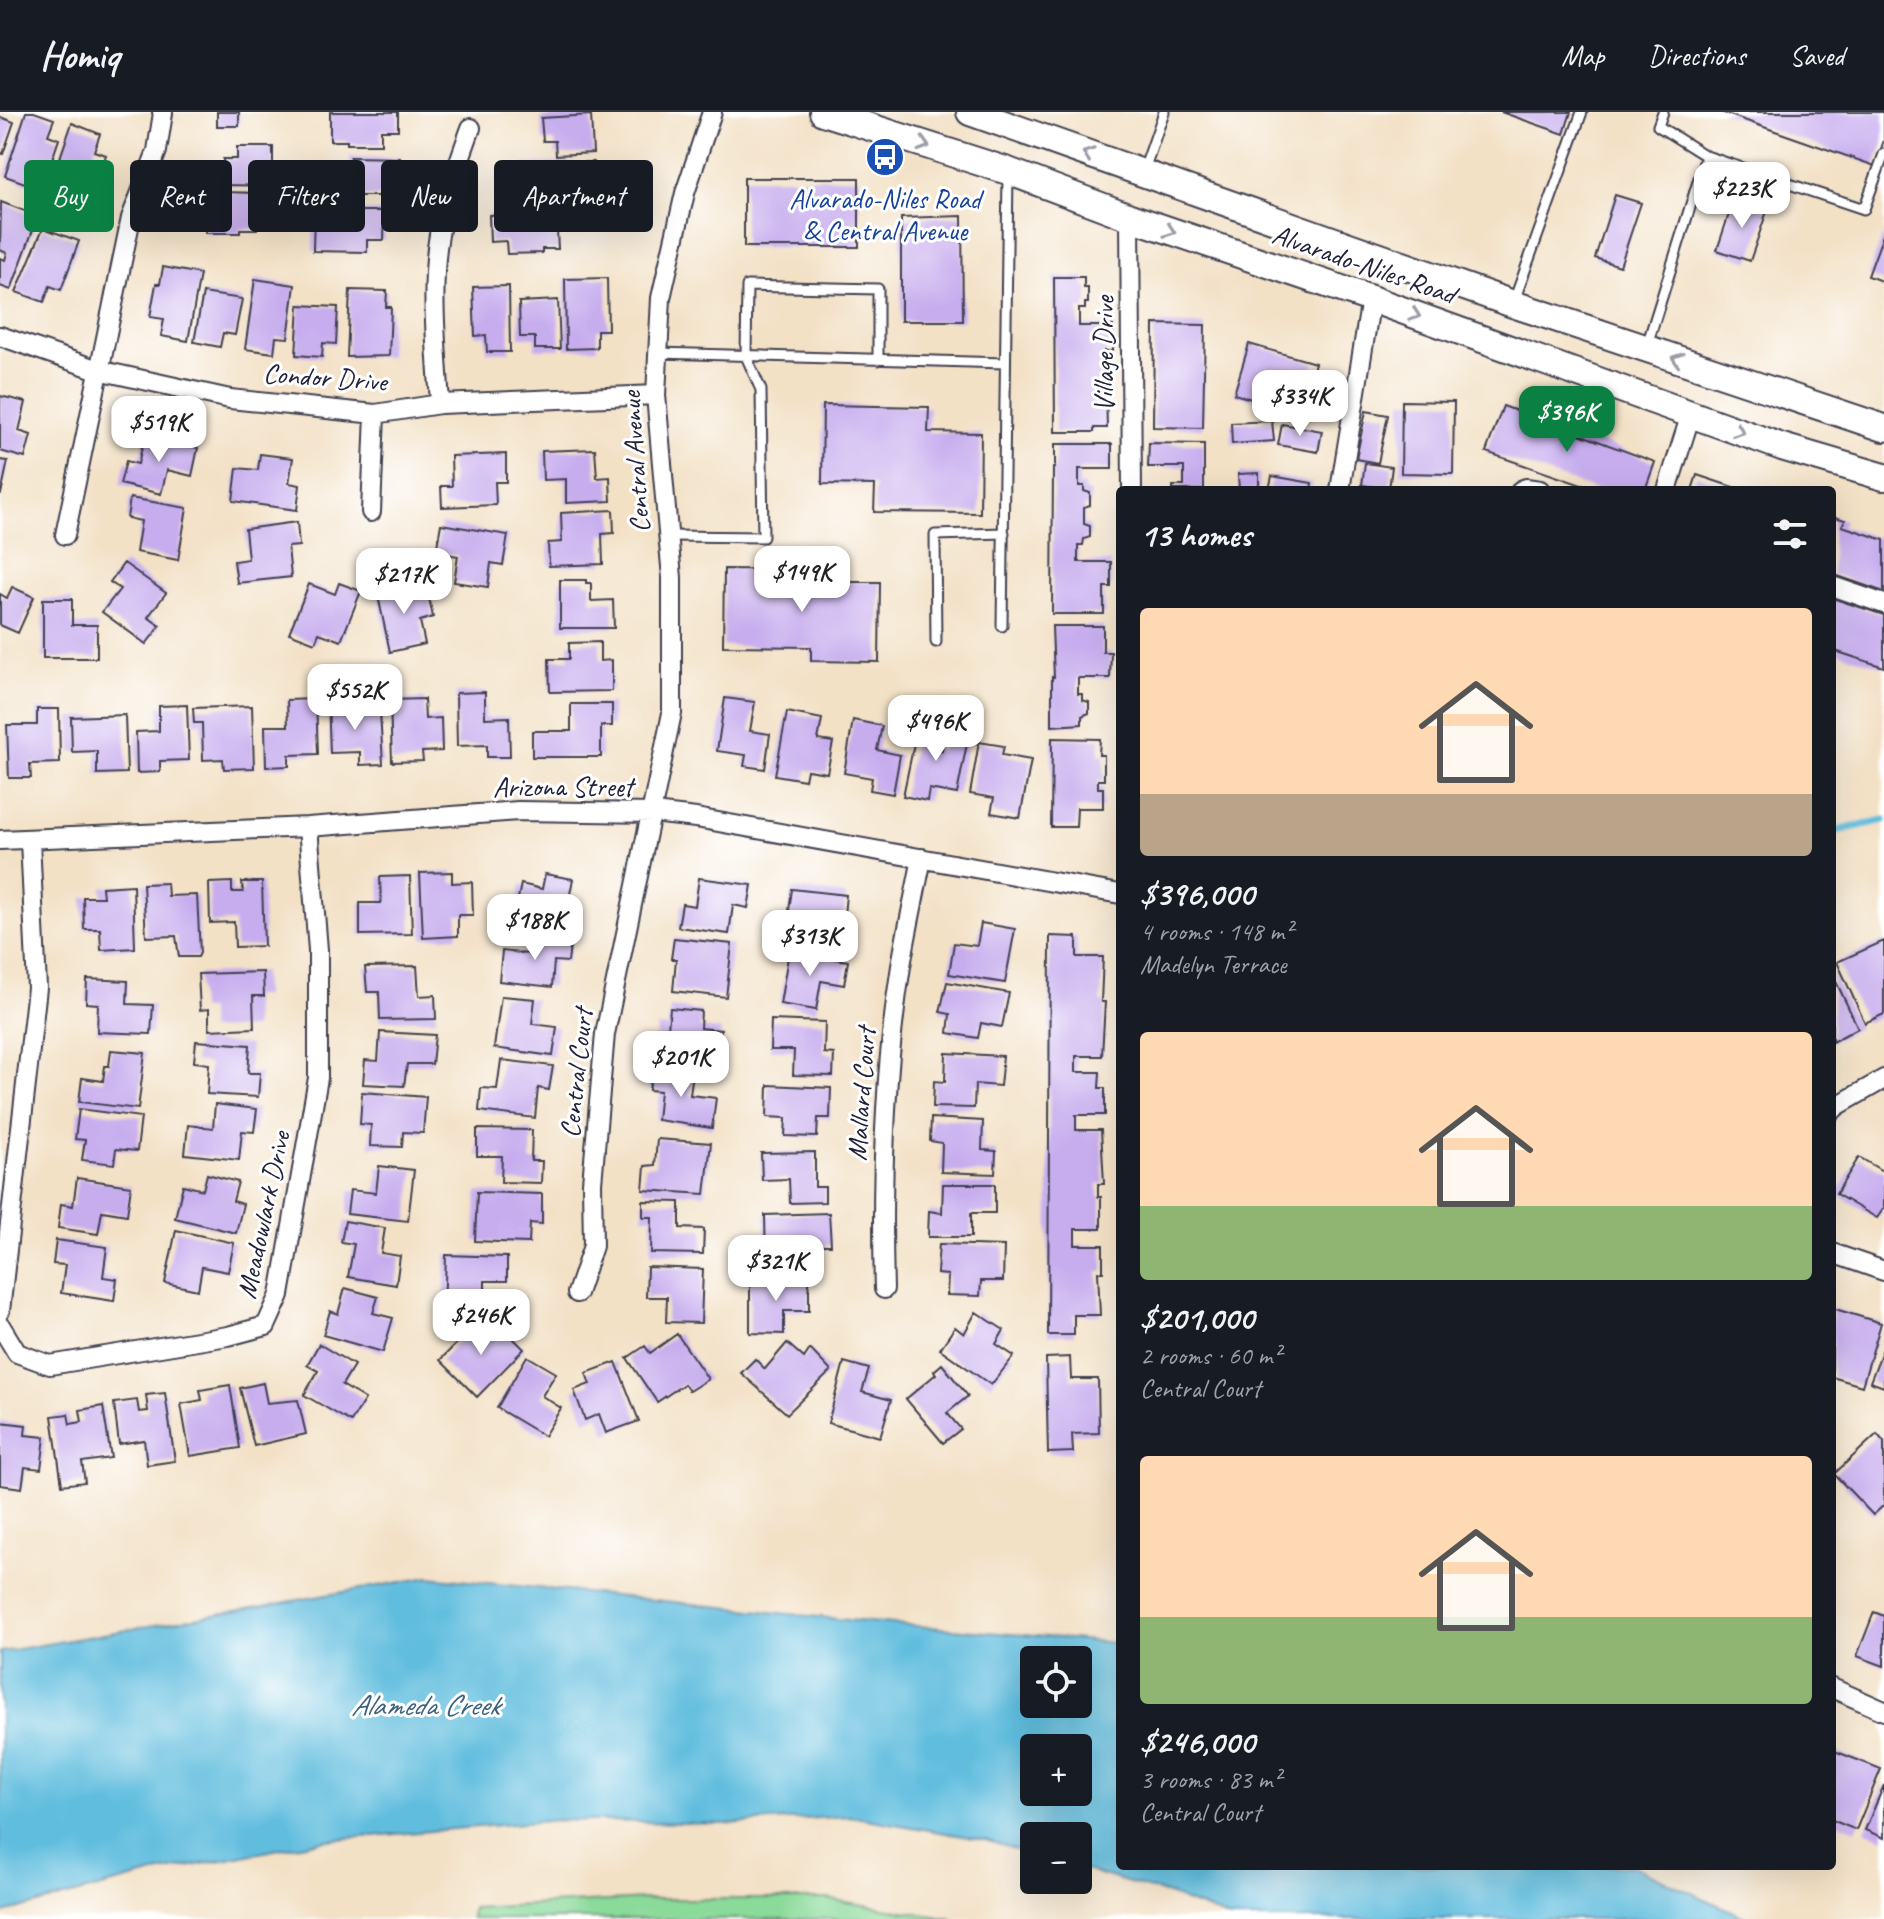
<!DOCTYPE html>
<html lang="en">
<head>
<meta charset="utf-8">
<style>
	body { margin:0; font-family:Caveat,sans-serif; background:#242831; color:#f1f3f6; height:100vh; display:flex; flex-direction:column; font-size:30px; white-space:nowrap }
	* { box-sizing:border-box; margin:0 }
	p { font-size:26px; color:#9ea1a6 }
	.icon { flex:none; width:44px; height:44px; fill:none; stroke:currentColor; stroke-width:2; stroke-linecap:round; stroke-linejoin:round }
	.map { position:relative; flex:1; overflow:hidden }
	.sheet { position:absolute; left:1116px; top:374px; width:720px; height:1384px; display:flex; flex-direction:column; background:#171b24; border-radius:8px; box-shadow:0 8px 32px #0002 }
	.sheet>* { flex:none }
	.top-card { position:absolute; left:24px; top:48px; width:760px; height:72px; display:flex; gap:16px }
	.tools { position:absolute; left:1020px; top:1534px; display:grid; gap:16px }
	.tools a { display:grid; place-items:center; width:72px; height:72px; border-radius:8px; background:#171b24; box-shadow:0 8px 32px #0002; font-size:40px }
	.price { position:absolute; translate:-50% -68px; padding:0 18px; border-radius:16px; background:#fff; color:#222; font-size:26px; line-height:52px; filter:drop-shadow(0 2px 4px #0008) }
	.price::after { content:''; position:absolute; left:50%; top:48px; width:24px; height:18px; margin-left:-12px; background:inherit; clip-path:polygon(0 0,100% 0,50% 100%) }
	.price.active { background:#0b8043; color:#fff }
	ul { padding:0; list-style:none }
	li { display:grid; align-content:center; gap:16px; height:424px; padding:0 24px }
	li span { display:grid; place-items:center; height:248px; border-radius:8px; color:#555 }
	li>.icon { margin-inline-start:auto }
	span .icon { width:144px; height:144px; fill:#fffc; stroke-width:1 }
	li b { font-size:34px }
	h2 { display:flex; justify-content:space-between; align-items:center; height:96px; padding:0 24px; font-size:34px }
	.chip { padding:0 28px; border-radius:8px; background:#171b24; box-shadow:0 8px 32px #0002; font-size:28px; line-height:72px }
	.chip.active { background:#0b8043; color:#fff }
	header { display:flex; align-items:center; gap:48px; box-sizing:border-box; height:112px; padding:0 40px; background:#171b24; border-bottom:2px solid #363941 }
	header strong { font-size:38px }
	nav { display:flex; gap:44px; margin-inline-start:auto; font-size:28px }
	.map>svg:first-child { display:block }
</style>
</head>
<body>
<header>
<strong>Homiq</strong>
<nav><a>Map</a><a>Directions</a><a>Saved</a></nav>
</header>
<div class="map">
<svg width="1884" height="1807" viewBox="0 0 1884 1807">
	<rect width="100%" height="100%" fill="#fff"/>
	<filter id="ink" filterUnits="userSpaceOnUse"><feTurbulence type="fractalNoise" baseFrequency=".0125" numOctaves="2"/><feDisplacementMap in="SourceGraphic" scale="16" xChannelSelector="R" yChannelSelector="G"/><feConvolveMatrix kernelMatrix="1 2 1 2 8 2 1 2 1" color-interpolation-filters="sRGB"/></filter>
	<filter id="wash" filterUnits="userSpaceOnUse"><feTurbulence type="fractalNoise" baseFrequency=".006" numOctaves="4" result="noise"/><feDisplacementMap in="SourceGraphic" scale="32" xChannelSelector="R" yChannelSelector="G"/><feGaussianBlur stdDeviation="1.8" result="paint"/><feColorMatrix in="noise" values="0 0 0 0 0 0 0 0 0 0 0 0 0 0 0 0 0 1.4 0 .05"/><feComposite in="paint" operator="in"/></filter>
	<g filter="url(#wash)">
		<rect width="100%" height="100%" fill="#f3e1c6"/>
		<path fill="#8ada9a" stroke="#567e6a" stroke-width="2" d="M646,1787h181l126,20h-482l1,-11z"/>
		<path fill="#60bdde" stroke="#41708c" stroke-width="2" fill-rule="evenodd" d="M429,1465l429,44 259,22 3,1v222h513l116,53h-519l-59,-24 -93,-27v-32h-44v19l-49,-15 -135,-24 -125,8 -167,-4 -232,20 -175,34 -151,40v-262zM1034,1548h44v44h-44zM1034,1636h44v44h-44z"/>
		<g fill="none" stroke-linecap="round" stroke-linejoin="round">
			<path stroke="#60bdde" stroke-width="7" d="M1832,720l52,-12"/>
		</g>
		<g id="blocks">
			<path fill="#c7adee" d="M26,0h8l20,7 -6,16 11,4 -17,50 -37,-13z
				M217,0h22v14h-22z
				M330,0h68v18h-17v14h-34v-3h-17z
				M1501,0h70l-7,22z
				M1721,0h163v28l-9,26z
				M591,3l2,38 -37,2 -1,-14h-12l-2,-23z
				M0,5l14,5 -11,32 -3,-1z
				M72,11l28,11 -6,17 12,4 -17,49 -40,-14z
				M237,35h36v39l-50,-1v-26h14z
				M350,45l50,1v26h-14v12h-36z
				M594,50v22l16,-1 1,20 -86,3 -1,-42z
				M744,66h115v69h-115z
				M189,79l68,2v36h-17v4h-34v-14h-17z
				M1615,83l26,8 -21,63 -25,-8z
				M1734,87l33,12 -17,50 -33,-11z
				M1,90l37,14 -27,74 -11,-4v-28l5,2 2,-7 -7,-3z
				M314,99h71l-1,29h-17v12l-54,-1z
				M556,100l2,37h-16v4l-35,1 -1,-13 -16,1 -1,-27z
				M962,104l1,105h-62v-103z
				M43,116l36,13 -18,49 -11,-4 -6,16 -28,-10z
				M1884,120v50l-16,-6z
				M163,155l37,7 -12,67 -27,-5 3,-17 -14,-2 6,-33h4z
				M1054,165h30v11h4v15h-3v6h-6v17h34v25h-8l2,77h-13v4h-39z
				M607,166l1,52h-11v18l-31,1 -1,-70z
				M255,167l40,6 -7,53 -12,-1 -2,16 -29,-4z
				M509,174l1,66h-23l-1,-17 -11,1 -2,-49z
				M350,178l37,1 -1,16h5l-2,49 -42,1z
				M203,181l39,6 -7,36 -12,-2 -3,14 -26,-5z
				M558,188l2,49h-25v-12h-15l-1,-35z
				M299,193l39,2 -2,37 -13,-1 -1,14 -26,-2z
				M1154,212l51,1 -2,103 -50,-1z
				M1249,232l66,19 -15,50 -66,-19z
				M0,284l26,6 -7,29 12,4 -6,23 -25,-7z
				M1402,289l52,1 -1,72 -52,-1z
				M823,293l106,2 -1,25 53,1 -1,80 -106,-1 1,-27 -53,-1z
				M1503,294l152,56 -10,28h-49l-110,-38z
				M1366,299l22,4 -10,48 -22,-4z
				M1272,309l2,20 -42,3 -1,-21z
				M1282,312l40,7 -4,21 -40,-7z
				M145,323l53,13 -6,28 -25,-6 -6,24 -41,-10 6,-23 12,3z
				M1149,331l55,1v46h-31v-4h11v-19h-36z
				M1055,332h57v25h-33v17h5v5l6,2v12l-6,2v17l6,2v11l-6,2 -1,6h-5v17h33v25h-7v27h-52l1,-146h2z
				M595,337l2,29 13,-1 1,24 -45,2v-24l-23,1 -1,-29z
				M260,342l33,4 -4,25 11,2 -3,25 -64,-9 4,-33 21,2z
				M506,342v28h-11l1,23 -54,2 -1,-21h11l-1,-30z
				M0,348l8,1 -7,33h-1z
				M1365,351l27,4 -3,22 -27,-4z
				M1259,361v17h-20l-1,-16z
				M1697,363l42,14v1h-47z
				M1272,364l40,7 -1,7h-42z
				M130,386l57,10 -9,52 -42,-8 5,-31 -14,-3z
				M613,398l1,23 -12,1 1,30 -54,2 -1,-23 14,-1 -1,-29z
				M1832,404l13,4 -3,6 42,14v52l-52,-18z
				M297,410l2,24 -11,1 3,30 -54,6 -3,-22 14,-2 -3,-30z
				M441,412l67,11 -5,30 -12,-2 -3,24 -34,-5 4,-26 -22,-4z
				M124,451l42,30 -18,24 12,9 -14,18 -44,-32 18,-23 -10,-7z
				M724,457l79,1v12h77l-1,80 -68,-1v-14l-88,-1z
				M560,468h26v3h5v18l22,-1 1,28h-54z
				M339,471l22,8 -20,50 -22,-8 -4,10 -26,-10 20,-49 26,10z
				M406,473l2,8 19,-4 6,28 -13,4 5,23 -35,8 -13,-61z
				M12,475l22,10 -16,36 -18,-8v-31l7,4z
				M1832,486l52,17v52l-52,-17z
				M43,487h29v26h25v33h-54z
				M1052,514h51v26h8l-1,26h-32v16h4v6l7,2v11l-7,3v8l-30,2v-49h2z
				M600,530v19l12,-1v31l-62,1 -1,-33h20v-16z
				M485,580v26l24,-1 1,40h-23v-12l-30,1 -1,-53z
				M328,586h22v15l30,-2 3,53 -23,1v-13l-30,1z
				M725,586l30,4 -5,29 20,3 -5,35 -21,-3 2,-11 -29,-4z
				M316,587l2,55 -29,1v11l-23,1 -1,-41h23l-1,-26z
				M424,587l1,20 16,-1 1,33 -20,1 1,9 -31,1 -2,-62z
				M571,592h41v22h-11v31h-69v-26h39z
				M187,593l2,55 -29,1v11l-23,1 -1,-41 23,-1v-25z
				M252,594l2,62 -30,1 -1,-10 -20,1 -1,-37h-8l-1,-15z
				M37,597h22l1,54 -30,1 1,14h-22l-2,-53h30z
				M787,600l35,7 -4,21 15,2 -6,31 -20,-3 -2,10 -30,-5z
				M125,603l2,58 -30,1v-23l-25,1 -1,-35z
				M853,608l29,6 -5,24 23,5 -7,39 -23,-4 2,-12 -28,-5z
				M944,615l25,6 -12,61 -28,-5 -2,12 -24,-5 14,-67 23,5 -3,16 5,1z
				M1052,626l48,1 -1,16h5v25h-6v8h5v20h-26l-1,19h-25z
				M979,630l25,4 -2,9 29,5 -11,58 -29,-5 3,-15 -24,-4z
				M452,760v11l20,-1 1,33h-15v21l-35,2 -3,-65z
				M545,762l28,5 -4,20 11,2 -6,28 -60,-12 7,-33 21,5z
				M410,764l2,58 -52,1v-32h21l-1,-26z
				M699,766l53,7 -4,23 -15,-3 -4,29 -51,-7 4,-23 13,2z
				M232,770v10h11l-1,-10h20l2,64 -29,1 -1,-25 -24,1 -1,-40z
				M167,771l1,13 29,-1 3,58 -2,4h-19l-3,-21 -30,1 -3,-53z
				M133,773l2,63 -34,2 -1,-21h-16l-1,-32h20l-1,-10z
				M792,777l54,6 -3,30 10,1 -3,24 -40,-5 4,-25 -26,-3z
				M981,811l34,6 -10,54 -56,-9 5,-31 23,3z
				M532,822l39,5 -3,23 -14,-1 -2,26 -53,-6 3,-30 28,3z
				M1050,824l27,1v20h26l-2,45h4l-3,54h-26v16h24l-1,16h6v27h-29v15h25l3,54h-6v13h3v32h-26v16h28v27h-5l2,43h-26v20h-26z
				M674,826l58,6 -6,53 -53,-6 3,-32h-5z
				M1884,829v73l-19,9 -28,-61z
				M789,839l59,10 -4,24 -23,-4 -5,29 -36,-6z
				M417,854l2,30 16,-1 1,24 -56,1 -1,-28h-12l-2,-25z
				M263,860l1,24h-11l1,32 -45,2v-21l-9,1 -2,-36z
				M1832,861l26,55 -26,14z
				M87,867l41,2 -1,23 26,1 -2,29 -54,-2 1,-28 -12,-1z
				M947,870l62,11 -7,34 -21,-4 -3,15 -30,-5 2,-19 -10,-2z
				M501,884l34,3 -3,25 25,3 -4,29 -59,-8z
				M670,896l31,3 -1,17 21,2 -5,34 -62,-8 3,-29 11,1z
				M771,908l54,2 -1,31 10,1 -1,22 -40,-1 1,-25h-24z
				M380,920l55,3 -3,29h-25l-3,22 -41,-2 2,-24 13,1z
				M196,929l54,4 -2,28h12l-2,24 -51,-3 2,-30 -15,-2z
				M111,938l34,3 -7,56 -59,-7 3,-24 21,3 2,-15h4z
				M946,941l57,3 -3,30 -25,-2 -1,24 -41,-1 1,-26 11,1z
				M501,948l52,6 -4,24 -11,-2 -3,30 -56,-7 2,-23 16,1z
				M653,954l40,6 -3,23 26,3 -4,30 -55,-8 3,-29 -11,-1z
				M768,973l63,3 -1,30h-12l-1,19 -32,-1 1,-18 -19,-1z
				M362,980l64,5 -3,36 -20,-1 -1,15 -32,-1 1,-21 -11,-1z
				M215,992l42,5 -3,23 -12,-1 -3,29 -54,-6 3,-29 25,3z
				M79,997l62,8 -4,34 -21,-2 -2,15 -32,-4 3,-20 -10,-1z
				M931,1006l52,3 -1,29 14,1 -1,23 -54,-2 1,-29 -12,-2z
				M477,1017l55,1 -1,31h11l-1,22 -40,-1 1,-26h-25z
				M657,1027l54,4 -6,51 -62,-4 2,-24 10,-1z
				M815,1040v35h10v15l-35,1 -1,-24 -27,1 -1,-27z
				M1859,1045l25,15v36l-7,10 -41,-24z
				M379,1054l35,4 -6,51 -61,-7 3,-24 26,3z
				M207,1062l31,8 -5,19 10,3 -7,29 -61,-15 8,-33 20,5z
				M77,1066l54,8 -4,29 -25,-4 -4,23 -40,-6 3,-24 12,2z
				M943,1072h52v29h-24v24h-43l1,-26 13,2z
				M477,1080l65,2v30l-12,-1 -1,20 -54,-2z
				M643,1089l37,1v26l24,1 -1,25 -52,-1 1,-36h-9z
				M829,1101l2,32h-12l1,19 -54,2 -1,-51z
				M345,1109l40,7 -4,25 19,3 -4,29 -48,-8 6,-33 -13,-2z
				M176,1118l58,13 -6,29 -26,-5 -4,23 -33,-7z
				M56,1128l51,7 -4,30 14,2 -3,22 -53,-8 4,-28 -12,-1z
				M939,1132l65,2 -1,35h-22l-1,15 -33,-1 1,-20 -11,-1z
				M446,1143l61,2v24h-22v14h-5v16l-36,-1z
				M647,1155l56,2 -2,54 -35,-1 1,-25h-21z
				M750,1167h59v32h-25v23l-34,-1z
				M345,1176l33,9 -5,16 20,5 -10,34 -60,-17 7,-24 8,3z
				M1832,1196l49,15 -19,63 -30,-9z
				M976,1200l28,18 -8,14 18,12 -23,29 -51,-36 15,-22 9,7z
				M479,1209l18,18 9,-8 18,18 -47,48 -37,-37z
				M677,1222l31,45 -19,12 -5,-7 -27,18 -30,-44 18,-12 5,7z
				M787,1231l17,15 6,-9 21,22 -44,43 -46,-41 14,-14 10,10z
				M319,1232l35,21 -12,20 23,14 -14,23 -47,-27 14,-24 -11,-6z
				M1884,1234v41l-14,-5z
				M527,1244l29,17 -14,23 19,12 -17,28 -47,-28z
				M1070,1245l1,22h27l1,54 -27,1 1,18 -25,1 -2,-95z
				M616,1250l23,59 -33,12 -7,-19 -14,6 -11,-30 16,-6 -4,-11z
				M844,1250l25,7 -7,23 29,8 -11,37 -52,-14z
				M942,1252l26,32 -21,17 14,16 -18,14 -37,-44 30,-25 -2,-3z
				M263,1271l4,20 31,-3 8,34 -52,12 -14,-58z
				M230,1273l10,63 -50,8 -9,-52 21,-4 -2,-10z
				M165,1281l10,68 -28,4 -3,-25 -25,4 -5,-41 23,-3 2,12 9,-1 -2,-16z
				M103,1294l8,52 -29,4 3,20 -23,3 -10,-69 16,-2 2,10 12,-2 -2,-12z
				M0,1310l26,3 -1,10 20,2 -4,32 -16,-2 -3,21 -22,-3z
				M1877,1322l7,8v63l-11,10 -39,-41z
				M1874,1500l10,4v50l-27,-10z
				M1832,1638l49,19 -25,61 -24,-10z
				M1884,1673v53l-19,-8z"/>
		</g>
	</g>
	<g filter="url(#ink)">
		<use href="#blocks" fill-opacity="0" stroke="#413f50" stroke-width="2"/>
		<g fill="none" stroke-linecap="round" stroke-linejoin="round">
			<g stroke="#413f50" stroke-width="13">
				<path id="service" d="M1663,0l-5,14 48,30
					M1144,58l20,-58
					M1514,189l68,-189
					M1647,233l59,-189 158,53 20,-55
					M658,241l347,10
					M669,424l94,1 -2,-147 -15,-34 1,-70 131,3v71
					M1002,514l6,-453
					M936,530l-1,-107 69,-2"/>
			</g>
			<g stroke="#413f50" stroke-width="22">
				<path id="minor" d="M1130,105l2,273
					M0,224l98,34 132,29 145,15 65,-10 216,-9
					M440,292c-3,-52 -9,-105 -3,-156 5,-41 20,-81 34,-120
					M1340,378l31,-191
					M1521,378l5,-2 14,2
					M1667,378l24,-76
					M371,400l4,-98
					M65,423l66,-317 26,-67 6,-38 -1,-1
					M1832,474l52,18
					M0,728l308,-13 210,-16 135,2 43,5 424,76
					M1832,999l5,-5 47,-27
					M1832,1141l52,18
					M884,1177c-3,-108 0,-217 17,-323 6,-36 14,-72 21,-108
					M577,1181l16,-47 -1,-63 13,-149 67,-321v-135l-16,-183 5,-97 24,-105 27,-81
					M0,1199l37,-323 -7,-148
					M0,1213l17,28 33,12 178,-29 38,-10 14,-31 38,-217v-128l-10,-123
					M1832,1576l52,23"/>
			</g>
			<g stroke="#413f50" stroke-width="30">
				<path id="secondary" d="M823,0l185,59 122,46 241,82 411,148 102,30
					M970,0l543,192 371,124"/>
			</g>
			<use href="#service" stroke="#fff" stroke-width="9"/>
			<use href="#minor" stroke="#fff" stroke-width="18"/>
			<use href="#secondary" stroke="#fff" stroke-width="26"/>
		</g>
		<defs><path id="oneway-chevron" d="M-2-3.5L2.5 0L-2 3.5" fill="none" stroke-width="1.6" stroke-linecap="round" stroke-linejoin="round" transform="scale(2)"/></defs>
		<g stroke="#9c9ca7">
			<use href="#oneway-chevron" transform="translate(924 33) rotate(17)"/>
			<use href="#oneway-chevron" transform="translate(1088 42) rotate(-160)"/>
			<use href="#oneway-chevron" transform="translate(1170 119) rotate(19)"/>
			<use href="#oneway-chevron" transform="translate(1415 203) rotate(20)"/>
			<use href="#oneway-chevron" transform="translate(1677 247) rotate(-161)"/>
			<use href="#oneway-chevron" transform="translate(1739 319) rotate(20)"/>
		</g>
	</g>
	<defs>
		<g id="bus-disc" transform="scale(2)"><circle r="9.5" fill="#1a4fb4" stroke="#fff"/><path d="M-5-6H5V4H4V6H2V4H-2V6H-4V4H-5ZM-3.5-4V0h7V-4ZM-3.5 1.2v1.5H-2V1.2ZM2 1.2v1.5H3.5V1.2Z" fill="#fff"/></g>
	</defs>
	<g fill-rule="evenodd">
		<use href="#bus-disc" x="885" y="45"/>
	</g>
	<g text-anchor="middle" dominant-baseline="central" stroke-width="6" stroke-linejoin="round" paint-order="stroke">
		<g font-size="28" fill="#164399" stroke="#fff">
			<text x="885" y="86">Alvarado-Niles Road<tspan x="885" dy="32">&amp; Central Avenue</tspan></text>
		</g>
		<g font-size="28" fill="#22223b" stroke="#fff">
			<text transform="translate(1364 152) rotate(19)">Alvarado-Niles Road</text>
			<text transform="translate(1103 242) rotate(-90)">Village Drive</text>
			<text transform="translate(325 265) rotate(4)">Condor Drive</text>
			<text transform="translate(635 350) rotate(-94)">Central Avenue</text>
			<text x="563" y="674">Arizona Street</text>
			<text transform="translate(576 961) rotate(-84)">Central Court</text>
			<text transform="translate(861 982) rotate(-86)">Mallard Court</text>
			<text transform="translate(263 1103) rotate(-78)">Meadowlark Drive</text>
		</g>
		<g font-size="30" font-style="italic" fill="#3b607c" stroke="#fff">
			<text x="425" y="1593">Alameda Creek</text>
		</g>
	</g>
</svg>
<div class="tools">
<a><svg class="icon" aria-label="locate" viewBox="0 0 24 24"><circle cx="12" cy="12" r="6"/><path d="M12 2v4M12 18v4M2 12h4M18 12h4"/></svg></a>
<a>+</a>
<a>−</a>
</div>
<b class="price" style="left:1742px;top:118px">$223K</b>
<b class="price" style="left:1300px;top:326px">$334K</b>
<b class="price active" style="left:1567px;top:342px">$396K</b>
<b class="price" style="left:159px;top:352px">$519K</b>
<b class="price" style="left:802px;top:502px">$149K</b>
<b class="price" style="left:404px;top:504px">$217K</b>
<b class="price" style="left:355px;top:620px">$552K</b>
<b class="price" style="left:936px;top:651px">$496K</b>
<b class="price" style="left:535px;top:850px">$188K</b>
<b class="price" style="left:810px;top:866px">$313K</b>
<b class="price" style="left:681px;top:987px">$201K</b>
<b class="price" style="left:776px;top:1191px">$321K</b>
<b class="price" style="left:481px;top:1245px">$246K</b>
<div class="top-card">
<a class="chip active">Buy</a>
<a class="chip">Rent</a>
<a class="chip">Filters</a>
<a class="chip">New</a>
<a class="chip">Apartment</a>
</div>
<section class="sheet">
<h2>13 homes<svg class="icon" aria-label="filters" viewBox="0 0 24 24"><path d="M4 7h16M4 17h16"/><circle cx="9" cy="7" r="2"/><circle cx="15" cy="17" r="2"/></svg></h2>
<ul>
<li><span style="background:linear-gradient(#ffd9b3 75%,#b9a48a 0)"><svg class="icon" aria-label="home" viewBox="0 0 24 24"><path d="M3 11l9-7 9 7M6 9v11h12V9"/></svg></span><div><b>$396,000</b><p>4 rooms · 148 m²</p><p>Madelyn Terrace</p></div></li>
<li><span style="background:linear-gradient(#ffd9b3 70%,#8fb573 0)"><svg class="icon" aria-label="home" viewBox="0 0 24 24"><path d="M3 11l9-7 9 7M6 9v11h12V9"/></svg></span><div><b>$201,000</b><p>2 rooms · 60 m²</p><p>Central Court</p></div></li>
<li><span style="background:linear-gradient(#ffd9b3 65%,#8fb573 0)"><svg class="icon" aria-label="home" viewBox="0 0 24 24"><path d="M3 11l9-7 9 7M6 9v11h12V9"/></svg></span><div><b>$246,000</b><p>3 rooms · 83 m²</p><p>Central Court</p></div></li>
</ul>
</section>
</div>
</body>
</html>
